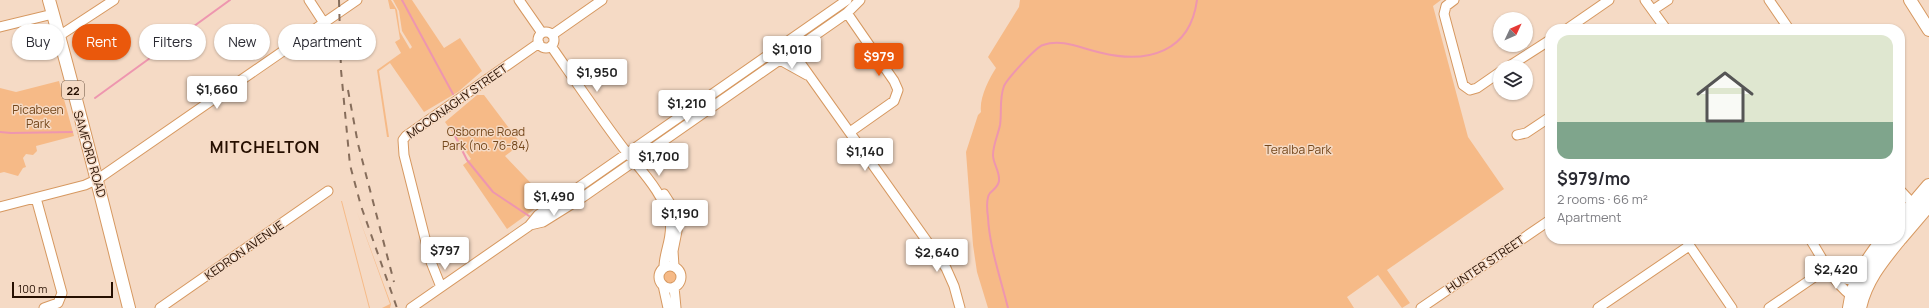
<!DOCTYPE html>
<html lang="en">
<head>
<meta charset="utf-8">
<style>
	body { margin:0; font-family:Manrope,sans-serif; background:#f2f2f3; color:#2b2b33; height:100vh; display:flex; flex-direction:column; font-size:15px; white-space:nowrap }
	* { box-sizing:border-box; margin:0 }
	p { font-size:13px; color:#7c7c81 }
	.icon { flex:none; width:22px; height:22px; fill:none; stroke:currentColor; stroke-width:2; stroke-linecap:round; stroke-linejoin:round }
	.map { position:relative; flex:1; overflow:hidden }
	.panel { position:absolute; left:1545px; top:24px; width:360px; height:220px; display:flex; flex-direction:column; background:#fff; border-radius:16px; box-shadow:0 1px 3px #0004 }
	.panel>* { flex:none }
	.hud { position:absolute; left:12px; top:24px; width:380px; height:36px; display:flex; gap:8px }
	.needle { width:26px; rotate:46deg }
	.controls { position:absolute; left:1493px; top:12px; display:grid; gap:8px }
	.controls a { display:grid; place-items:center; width:40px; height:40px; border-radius:50%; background:#fff; box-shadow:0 1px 3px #0004; font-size:20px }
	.scale { position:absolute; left:12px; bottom:10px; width:101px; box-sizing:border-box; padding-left:4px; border:2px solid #260f00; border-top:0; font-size:11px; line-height:14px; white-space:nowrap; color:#260f00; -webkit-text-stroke:3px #f5dac5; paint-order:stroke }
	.price { position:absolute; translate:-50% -34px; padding:0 9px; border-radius:4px; background:#fff; color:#222; font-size:13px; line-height:26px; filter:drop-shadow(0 1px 2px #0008) }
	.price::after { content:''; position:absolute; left:50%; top:24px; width:12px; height:9px; margin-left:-6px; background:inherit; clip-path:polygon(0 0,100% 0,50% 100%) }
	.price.current { background:#ea580c; color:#fff }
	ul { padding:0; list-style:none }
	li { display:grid; align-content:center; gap:8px; height:212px; padding:0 12px }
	li span { display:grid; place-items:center; height:124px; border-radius:12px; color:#555 }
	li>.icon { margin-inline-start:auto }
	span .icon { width:72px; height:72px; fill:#fffc; stroke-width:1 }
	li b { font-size:17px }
	.chip { padding:0 14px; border-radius:18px; background:#fff; box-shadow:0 1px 3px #0004; font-size:14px; line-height:36px }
	.chip.current { background:#ea580c; color:#fff }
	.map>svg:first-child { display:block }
</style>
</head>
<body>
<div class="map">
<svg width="1929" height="308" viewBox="0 0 1929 308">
	<rect width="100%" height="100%" fill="#f5dac5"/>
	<path fill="#f6ba87" d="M388,0h3l6,10 3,22 10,17 2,-2 -10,-16 -3,-20 -6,-11h19l32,48 16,-10 22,33 -24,21 -34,20 -34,-49 -11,8 10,66h-2l-10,-67 24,-17 -6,-11 5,-3 -5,-30h-5z
		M1020,0h421l-8,6 35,131 36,52 -117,81 23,33 -8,5 -24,-33 -31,22 7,11h-366l-11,-36 -4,-27 -7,-93 12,-37 3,-3c-2,-14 8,-33 15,-44l-8,-11 31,-50z
		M59,81l15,55 -38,10 1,5 -4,4 -7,-1 -3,4 3,9 -3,1 -5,8 -14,-4 -4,1v-85l16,4z
		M477,95h7l37,49 -16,12 42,44 -40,29 -44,-64 8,-6 -26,-37z
		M341,201h1l28,107h-1z
		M357,212l34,92 -1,4h-8l8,-4z
		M664 277a6 6 0 1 1 12 0a6 6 0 1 1-12 0Z"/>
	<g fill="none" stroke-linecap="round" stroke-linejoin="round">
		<path stroke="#ee96af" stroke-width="2" d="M402,0l51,94
			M95,98l135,-98
			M0,132l11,1 61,-1
			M453,132l14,28 26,32 36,24
			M1008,308c-7,-28 -19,-63 -20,-91 -1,-6 -2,-19 2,-24 4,-4 8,-6 9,-12 1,-10 -6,-17 -6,-26 0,-10 5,-20 7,-30 2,-12 -1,-26 4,-39 3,-7 32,-39 39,-41 20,-7 39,4 59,8 46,11 88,-1 95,-53"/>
		<g stroke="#d69860" stroke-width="11">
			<path id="minor" d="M309,0l15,23
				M519,0l23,33
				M1454,0l-8,6 -2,8 19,71 7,5 7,-2 23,-16
				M1645,0l21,29
				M1769,0l20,29
				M1653,10l15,-10
				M847,13l47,68 4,9 -4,11 -44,31
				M0,27l53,-13
				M1567,29l42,-29
				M538 40a8 8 0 1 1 16 0a8 8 0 1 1-16 0Z
				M552,35l50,-35
				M59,36l55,-36
				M551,46c23,33 46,67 70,99 18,24 43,47 49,77 3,15 -6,30 -6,45
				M789,47l157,221 8,18 6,22
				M780,60l27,15
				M1508,67l42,-27
				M1517,135l9,-2 24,-16
				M1900,190l13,14
				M664,194l11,17 2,10v10l-4,20 1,15
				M36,198l26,95 -4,10 -14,5
				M0,207l85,-22 13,-6 259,-179
				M530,225l13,-3 40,-25 264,-184 13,-13
				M1685,239l47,69
				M1810,239c15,23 23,45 46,60
				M659 277a11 11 0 1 1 22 0a11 11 0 1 1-22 0Z
				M663,285l5,23
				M441,287l-10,-25 -27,-107 -1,-15 3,-4 133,-93
				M674,287l2,21
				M160,308l168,-117
				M411,308l118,-82 9,-11 28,-19 281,-196
				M1421,308l129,-88
				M1598,308l91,-62
				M1769,308l57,-39"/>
		</g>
		<g stroke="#d69860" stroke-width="14">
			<path id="major" d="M49,0c29,102 54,205 80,308
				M1910,0l19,30"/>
		</g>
		<g stroke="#d69860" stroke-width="16">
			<path id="highway" d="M1900,220l29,-34
				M1900,238l29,-34
				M1836,273l11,4 12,-2
				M1850,308c4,-29 17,-47 34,-69
				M1859,308c6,-28 23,-48 40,-69"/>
		</g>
		<use href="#minor" stroke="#fff" stroke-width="9"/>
		<use href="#major" stroke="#fff" stroke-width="12"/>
		<use href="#highway" stroke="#fff" stroke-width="14"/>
		<path stroke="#866d5b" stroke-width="2" stroke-dasharray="7 7" stroke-linecap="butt" d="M339,0l2,70 9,95 11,41 36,102
			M348,90l10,54 36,138"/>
	</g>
	<g text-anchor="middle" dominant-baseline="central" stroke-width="3" stroke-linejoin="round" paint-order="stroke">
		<rect fill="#f5dac5" stroke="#644c3b" stroke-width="1" x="62" y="81" width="22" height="18" rx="3"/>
		<g font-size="11" font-weight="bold" fill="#260f00">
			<text x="73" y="90">22</text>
		</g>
		<g font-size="12" fill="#260f00" stroke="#f5dac5">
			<text transform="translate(457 101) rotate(-35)">MCCONAGHY STREET</text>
			<text transform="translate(90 154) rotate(74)">SAMFORD ROAD</text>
			<text transform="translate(244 250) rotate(-35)">KEDRON AVENUE</text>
			<text transform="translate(1485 264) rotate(-34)">HUNTER STREET</text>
		</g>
		<g font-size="12" fill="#74471b" stroke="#f5dac5">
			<text x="38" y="109">Picabeen<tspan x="38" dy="14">Park</tspan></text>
			<text x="486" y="131">Osborne Road<tspan x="486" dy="14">Park (no. 76-84)</tspan></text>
			<text x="1298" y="149">Teralba Park</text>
		</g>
		<g font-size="16" font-weight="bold" letter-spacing="1" fill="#260f00" stroke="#f5dac5">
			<text x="265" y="147">MITCHELTON</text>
		</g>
	</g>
</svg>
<div class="controls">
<a><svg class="needle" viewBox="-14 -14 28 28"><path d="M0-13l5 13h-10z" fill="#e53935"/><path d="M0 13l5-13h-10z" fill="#7c7c81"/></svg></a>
<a><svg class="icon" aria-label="layers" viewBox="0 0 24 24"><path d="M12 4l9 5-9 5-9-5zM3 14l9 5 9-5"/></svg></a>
</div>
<div class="scale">100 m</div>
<b class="price" style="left:792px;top:70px">$1,010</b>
<b class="price current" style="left:879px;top:77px">$979</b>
<b class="price" style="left:597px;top:93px">$1,950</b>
<b class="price" style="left:217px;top:110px">$1,660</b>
<b class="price" style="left:687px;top:124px">$1,210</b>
<b class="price" style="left:865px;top:172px">$1,140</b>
<b class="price" style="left:659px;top:177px">$1,700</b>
<b class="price" style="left:554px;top:217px">$1,490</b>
<b class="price" style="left:680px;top:234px">$1,190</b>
<b class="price" style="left:445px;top:271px">$797</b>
<b class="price" style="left:937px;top:273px">$2,640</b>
<b class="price" style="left:1836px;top:290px">$2,420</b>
<div class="hud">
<a class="chip">Buy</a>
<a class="chip current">Rent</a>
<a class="chip">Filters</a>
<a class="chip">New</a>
<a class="chip">Apartment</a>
</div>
<section class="panel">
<ul>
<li><span style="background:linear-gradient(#dfe7d0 70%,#7fa58c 0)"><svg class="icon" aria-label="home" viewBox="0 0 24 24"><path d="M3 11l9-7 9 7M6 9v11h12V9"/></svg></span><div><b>$979/mo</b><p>2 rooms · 66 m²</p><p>Apartment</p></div></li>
</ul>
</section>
</div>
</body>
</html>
